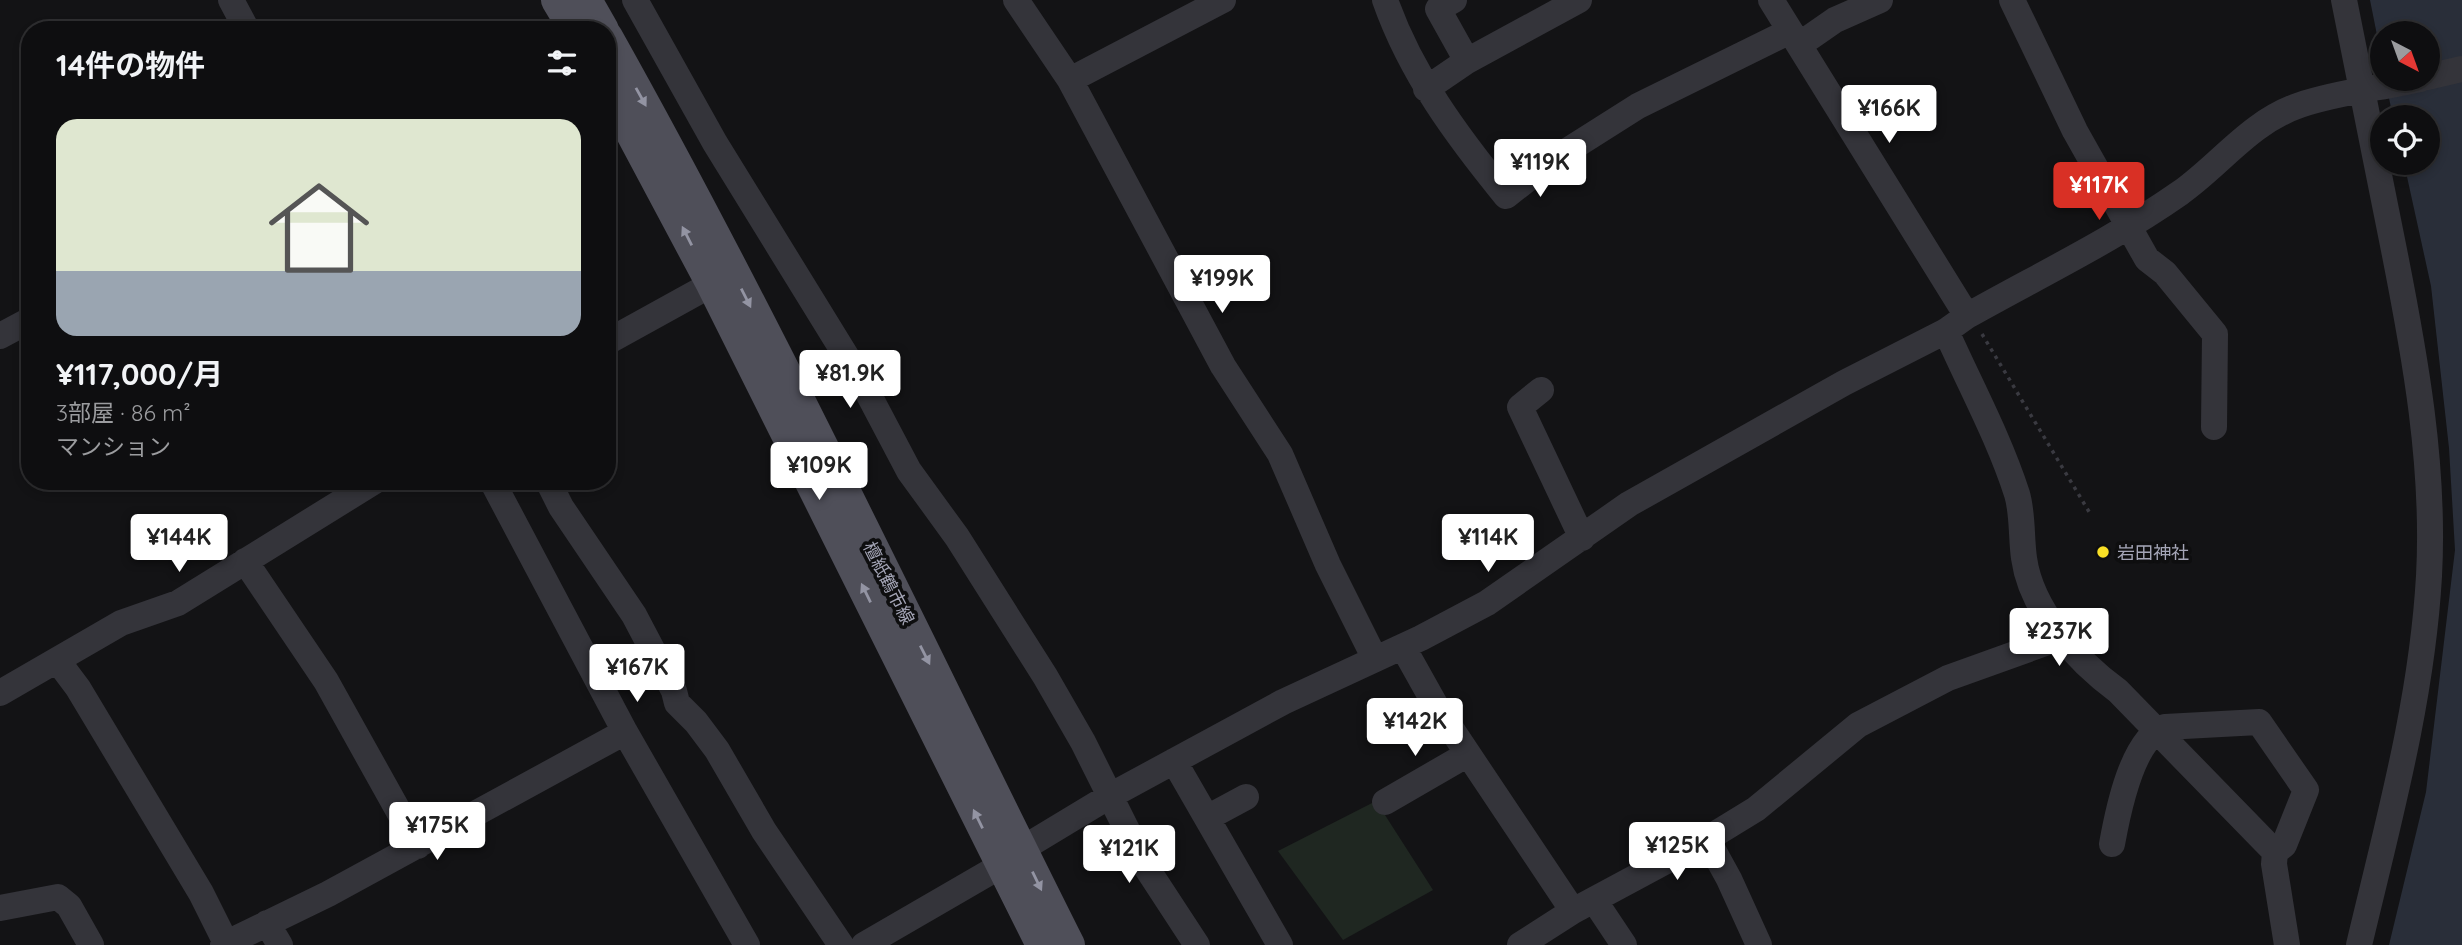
<!DOCTYPE html>
<html lang="ja">
<head>
<meta charset="utf-8">
<style>
	body { margin:0; font-family:Quicksand,"Noto Sans JP",sans-serif; background:#1c1c1e; color:#f1f3f6; height:100vh; display:flex; flex-direction:column; font-size:26px; white-space:nowrap }
	* { box-sizing:border-box; margin:0 }
	p { font-size:23px; color:#9b9c9f }
	.icon { flex:none; width:38px; height:38px; fill:none; stroke:currentColor; stroke-width:2; stroke-linecap:round; stroke-linejoin:round }
	.map { position:relative; flex:1; overflow:hidden }
	.drawer { position:absolute; left:21px; top:21px; width:595px; height:469px; display:flex; flex-direction:column; background:#0e0e10; border-radius:28px; box-shadow:0 4px 10px #0003,0 0 0 2px #2e2e30 }
	.drawer>* { flex:none }
	.needle { width:46px; rotate:139deg }
	.fabs { position:absolute; left:2370px; top:21px; display:grid; gap:14px }
	.fabs a { display:grid; place-items:center; width:70px; height:70px; border-radius:50%; background:#0e0e10; box-shadow:0 4px 10px #0003,0 0 0 2px #2e2e30; font-size:35px }
	.price { position:absolute; translate:-50% -60px; padding:0 16px; border-radius:7px; background:#fff; color:#222; font-size:23px; line-height:46px; filter:drop-shadow(0 2px 4px #0008) }
	.price::after { content:''; position:absolute; left:50%; top:42px; width:21px; height:16px; margin-left:-10px; background:inherit; clip-path:polygon(0 0,100% 0,50% 100%) }
	.price.selected { background:#d93025; color:#fff }
	ul { padding:0; list-style:none }
	li { display:grid; align-content:center; gap:14px; height:371px; padding:0 35px }
	li+li { border-top:2px solid #2e2e30 }
	li span { display:grid; place-items:center; height:217px; border-radius:21px; color:#555 }
	li>.icon { margin-inline-start:auto }
	span .icon { width:126px; height:126px; fill:#fffc; stroke-width:1 }
	li b { font-size:30px }
	h2 { display:flex; justify-content:space-between; align-items:center; height:84px; padding:0 35px; font-size:30px }
	.map>svg:first-child { display:block }
</style>
</head>
<body>
<div class="map">
<svg width="2462" height="945" viewBox="0 0 2462 945">
	<rect width="100%" height="100%" fill="#131315"/>
	<path fill="#1f2721" d="M1376,801l57,89 -90,50 -65,-89z"/>
	<path fill="#292e39" d="M2370,0h92v945h-73l37,-153 29,-242 -6,-102 -18,-162 -27,-123h23v-46h-34l-8,-38h42v-46h-45v27z"/>
	<g fill="none" stroke-linecap="round" stroke-linejoin="round">
		<path stroke="#3a3a41" stroke-width="3.5" stroke-dasharray="3.5 5" stroke-linecap="butt" d="M1982,334l109,181"/>
		<path stroke="#34343a" stroke-width="26" d="M231,0l16,30
			M635,0l80,143 146,237 48,91 48,66 88,139 38,66 61,122 53,81
			M1016,0l54,80 153,286 57,88 48,111 47,94
			M1385,0c26,74 72,136 121,196l42,-33 90,-57 152,-75
			M1454,0l-16,9 29,52
			M1771,0l196,316
			M2012,0l63,131 72,128 18,14 50,61 -1,93
			M2344,0c17,83 34,166 50,250 21,106 41,216 35,326 -7,125 -41,247 -70,369
			M1799,45l36,-25 45,-20
			M2427,77l35,-8
			M1070,80l153,-80
			M1426,89l41,-28 112,-61
			M1946,331c24,54 53,107 71,163 6,20 4,43 7,64 7,52 53,103 94,133l157,161 -1,12 13,81
			M0,336l30,-16
			M607,342l105,-58
			M1541,390l-21,17 62,131
			M492,481l133,251 122,213
			M548,481l13,26 73,108 40,76 3,12 19,19 21,28 47,81 77,114
			M245,561l81,120 92,165
			M1403,647l33,59 137,205 134,-72 49,-30 102,-84 90,-47 114,-41
			M57,660l21,28 123,205 25,50
			M0,693l121,-70 57,-20 197,-122
			M1174,761l106,184
			M1385,802l83,-48
			M1207,818l39,-21
			M1707,839l22,40 30,66
			M2112,844c6,-33 20,-105 53,-117l94,-5 47,68 -22,55 -9,7
			M1594,900l30,45
			M0,908l58,-11 11,9 22,39
			M267,923l13,22
			M223,945l105,-51 297,-162
			M864,945l138,-80 20,-16 86,-52 175,-95 138,-64 66,-35 142,-99 215,-121 102,-52 21,-15c71,-40 146,-76 213,-123 41,-29 70,-71 120,-88 38,-13 81,-17 120,-26
			M1520,945l53,-34"/>
		<path stroke="#4f4f59" stroke-width="32" d="M557,0l18,30
			M586,0l17,30
			M607,37c166,296 310,605 462,908
			M607,87l105,197 330,661"/>
	</g>
	<defs><path id="oneway-solid" d="M-6-.8H1V-3.2L6.5 0L1 3.2V.8H-6Z" transform="scale(1.75)"/></defs>
	<g fill="#9394a3">
		<use href="#oneway-solid" transform="translate(641 97) rotate(61)"/>
		<use href="#oneway-solid" transform="translate(687 236) rotate(-117)"/>
		<use href="#oneway-solid" transform="translate(746 298) rotate(63)"/>
		<use href="#oneway-solid" transform="translate(866 593) rotate(-116)"/>
		<use href="#oneway-solid" transform="translate(925 655) rotate(63)"/>
		<use href="#oneway-solid" transform="translate(978 819) rotate(-116)"/>
		<use href="#oneway-solid" transform="translate(1037 881) rotate(64)"/>
	</g>
	<circle fill="#f9e026" stroke="#0e0e0f" stroke-width="2.5" cx="2103" cy="552" r="7"/>
	<g text-anchor="middle" dominant-baseline="central" stroke-width="7" stroke-linejoin="round" paint-order="stroke">
		<g font-size="18" fill="#a4a5b6" stroke="#0e0e0f" text-anchor="start">
			<text x="2117" y="552">岩田神社</text>
		</g>
		<g font-size="18" fill="#a4a5b6" stroke="#0e0e0f">
			<text transform="translate(889 583) rotate(63)">檀紙鶴市線</text>
		</g>
	</g>
</svg>
<div class="fabs">
<a><svg class="needle" viewBox="-14 -14 28 28"><path d="M0-13l5 13h-10z" fill="#e53935"/><path d="M0 13l5-13h-10z" fill="#9b9c9f"/></svg></a>
<a><svg class="icon" aria-label="locate" viewBox="0 0 24 24"><circle cx="12" cy="12" r="6"/><path d="M12 2v4M12 18v4M2 12h4M18 12h4"/></svg></a>
</div>
<b class="price" style="left:1889px;top:145px">¥166K</b>
<b class="price" style="left:1540px;top:199px">¥119K</b>
<b class="price selected" style="left:2099px;top:222px">¥117K</b>
<b class="price" style="left:1222px;top:315px">¥199K</b>
<b class="price" style="left:850px;top:410px">¥81.9K</b>
<b class="price" style="left:819px;top:502px">¥109K</b>
<b class="price" style="left:179px;top:574px">¥144K</b>
<b class="price" style="left:1488px;top:574px">¥114K</b>
<b class="price" style="left:2059px;top:668px">¥237K</b>
<b class="price" style="left:637px;top:704px">¥167K</b>
<b class="price" style="left:1415px;top:758px">¥142K</b>
<b class="price" style="left:437px;top:862px">¥175K</b>
<b class="price" style="left:1677px;top:882px">¥125K</b>
<b class="price" style="left:1129px;top:885px">¥121K</b>
<section class="drawer">
<h2>14件の物件<svg class="icon" aria-label="filters" viewBox="0 0 24 24"><path d="M4 7h16M4 17h16"/><circle cx="9" cy="7" r="2"/><circle cx="15" cy="17" r="2"/></svg></h2>
<ul>
<li><span style="background:linear-gradient(#dfe7d0 70%,#9aa5b1 0)"><svg class="icon" aria-label="home" viewBox="0 0 24 24"><path d="M3 11l9-7 9 7M6 9v11h12V9"/></svg></span><div><b>¥117,000/月</b><p>3部屋 · 86 m²</p><p>マンション</p></div></li>
</ul>
</section>
</div>
</body>
</html>
